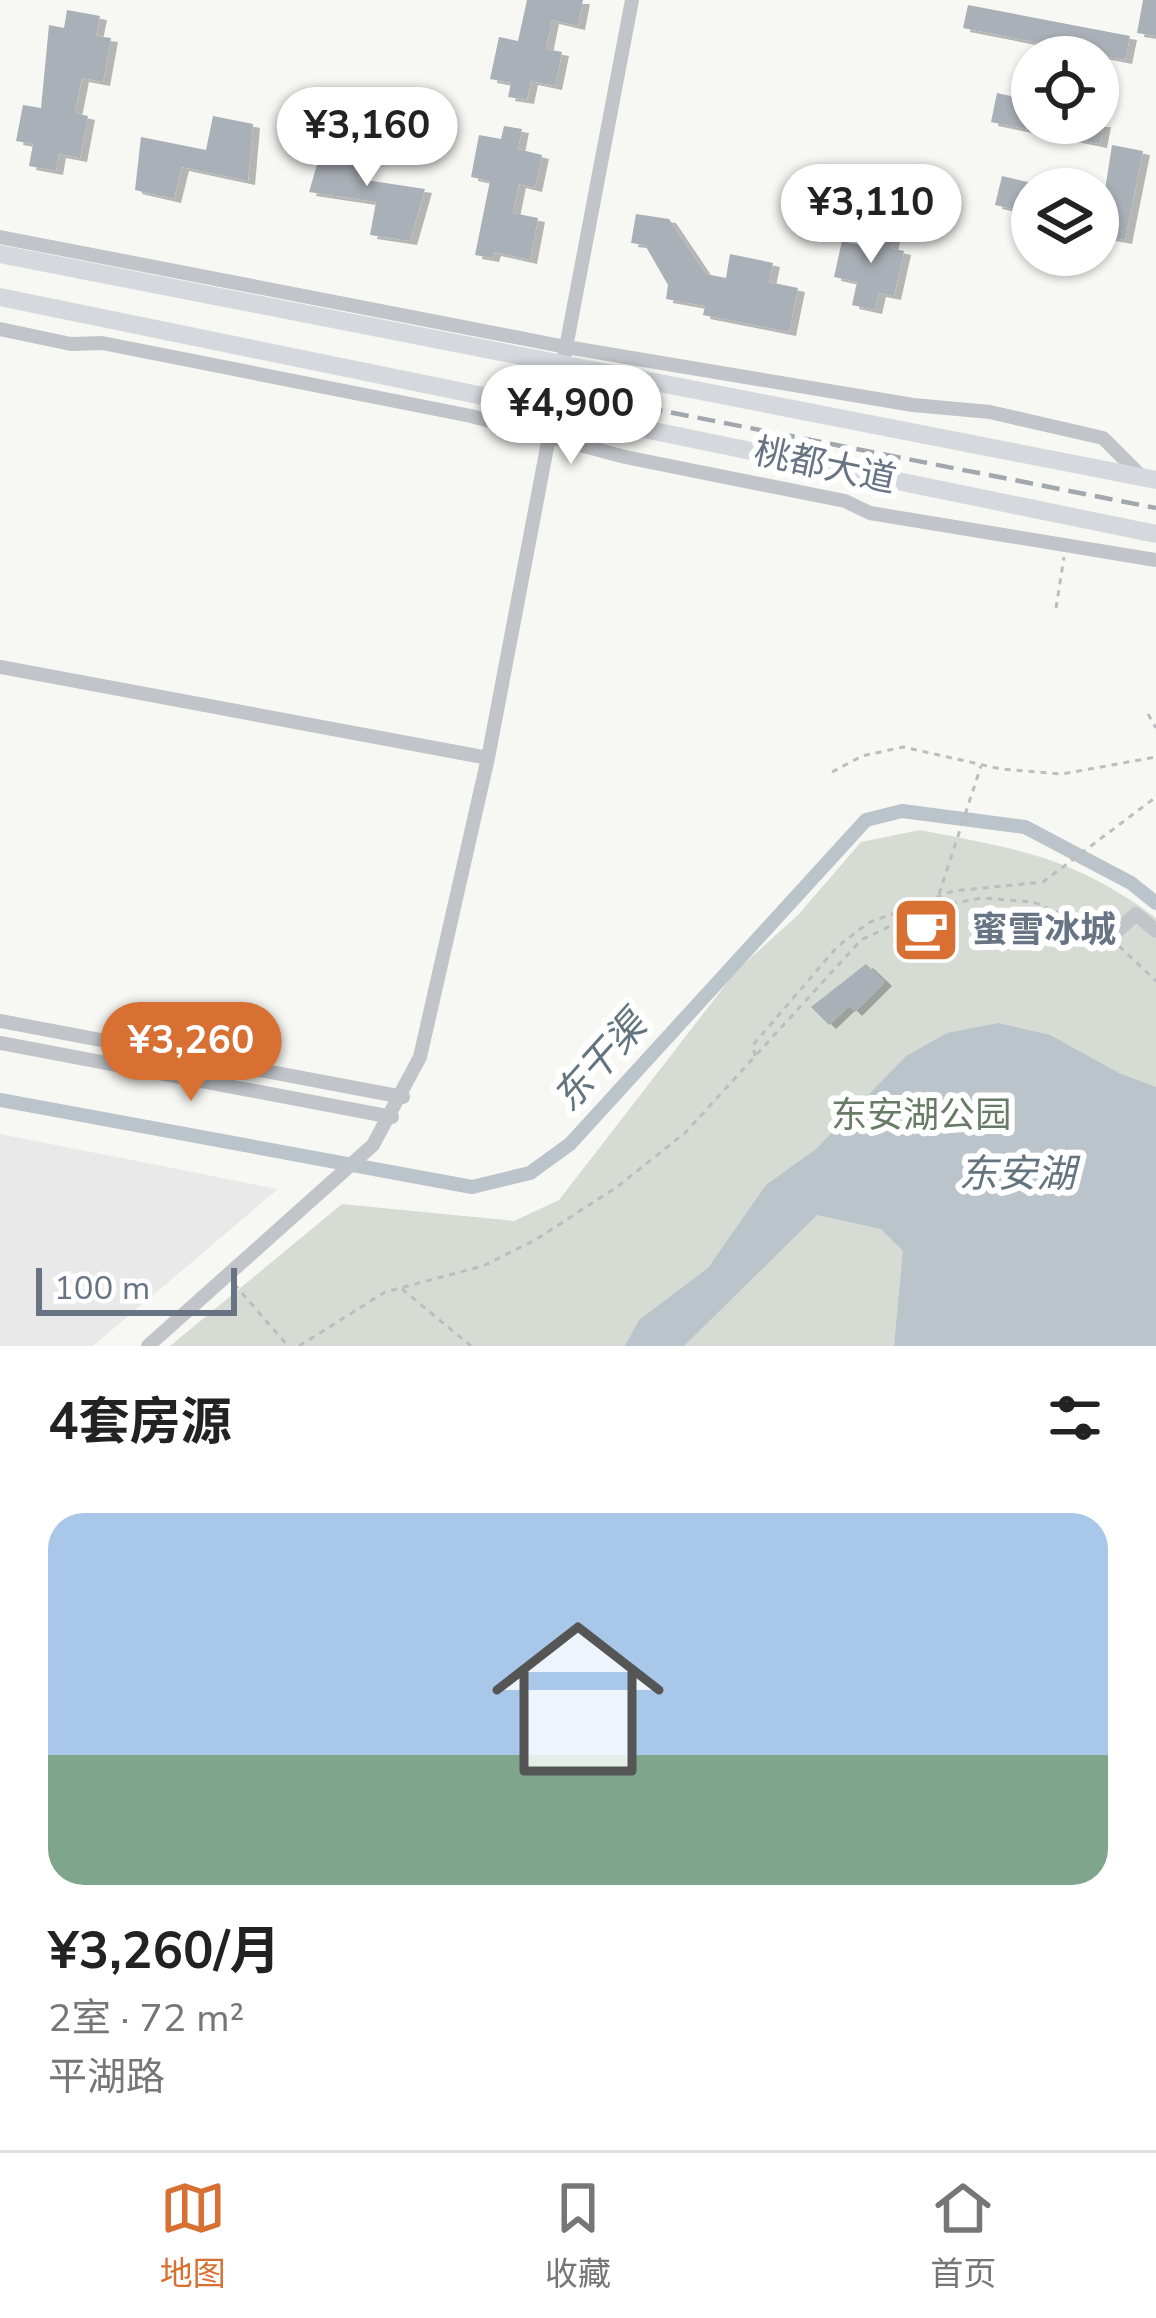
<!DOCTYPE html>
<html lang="zh">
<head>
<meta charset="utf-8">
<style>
	body { margin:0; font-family:"Nunito Sans","Noto Sans SC",sans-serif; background:#f2f2f2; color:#222; height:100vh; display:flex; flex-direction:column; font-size:45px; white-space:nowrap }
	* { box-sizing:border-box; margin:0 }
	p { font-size:39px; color:#767676 }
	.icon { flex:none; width:66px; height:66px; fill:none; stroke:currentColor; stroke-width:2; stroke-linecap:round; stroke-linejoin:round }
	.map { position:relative; height:1346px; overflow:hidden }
	.panel { display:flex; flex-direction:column; background:#fff; flex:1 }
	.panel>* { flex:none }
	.controls { position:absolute; left:1011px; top:36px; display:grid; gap:24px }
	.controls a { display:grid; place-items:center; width:108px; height:108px; border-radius:50%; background:#fff; box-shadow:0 3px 9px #0004; font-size:60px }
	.scale { position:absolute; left:36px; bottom:30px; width:201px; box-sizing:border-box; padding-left:12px; border:6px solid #687484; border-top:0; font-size:33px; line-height:42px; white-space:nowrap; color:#687484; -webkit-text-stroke:9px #fff; paint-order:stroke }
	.price { position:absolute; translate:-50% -102px; padding:0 27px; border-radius:42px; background:#fff; color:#222; font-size:39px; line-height:78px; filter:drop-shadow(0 3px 6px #0008) }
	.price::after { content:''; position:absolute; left:50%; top:72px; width:36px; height:27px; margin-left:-18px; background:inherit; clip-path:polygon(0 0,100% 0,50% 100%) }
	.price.on { background:#d86f33; color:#fff }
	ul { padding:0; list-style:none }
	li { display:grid; align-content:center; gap:24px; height:636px; padding:0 48px }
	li+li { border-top:3px solid #e0e0e0 }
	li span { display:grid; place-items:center; height:372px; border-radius:36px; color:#555 }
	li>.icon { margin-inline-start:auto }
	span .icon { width:216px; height:216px; fill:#fffc; stroke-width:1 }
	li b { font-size:51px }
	h2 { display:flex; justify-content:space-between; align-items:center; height:144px; padding:0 48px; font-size:51px }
	.menu { display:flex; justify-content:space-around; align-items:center; height:168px; border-top:3px solid #e0e0e0; background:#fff; font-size:33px; color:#767676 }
	.menu a { display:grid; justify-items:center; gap:6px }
	.menu .on { color:#d86f33 }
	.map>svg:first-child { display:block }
</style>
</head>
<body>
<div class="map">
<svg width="1156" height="1346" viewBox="0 0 1156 1346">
	<defs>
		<filter id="shadow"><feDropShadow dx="7" dy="4" stdDeviation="0" flood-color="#0004"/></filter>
	</defs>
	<rect width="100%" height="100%" fill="#f7f7f4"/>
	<path fill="#e8e9e8" d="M0,1134l278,55 -185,157h-93z"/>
	<path fill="#d6dcd4" d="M920,830c98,19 154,27 236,88v428h-986l172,-142 172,17 45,-21 178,-230 61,-55 63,-73z"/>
	<path fill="#bbc4ca" d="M998,1023l52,12 69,38 37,14v259h-262l9,-95 -22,-22 -64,-14 -133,131h-59l14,-26 69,-52 58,-83 50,-36 90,-93 41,-23z"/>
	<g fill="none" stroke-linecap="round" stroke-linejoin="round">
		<path stroke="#bbc4ca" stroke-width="14" d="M0,1100l472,87 58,-14 40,-29 296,-324 36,-9 123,16 106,56 25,20"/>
	</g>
	<path fill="#aab0b7" filter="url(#shadow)" d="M527,0h56l-5,26 -26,-6 -6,29 16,3 -7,34 -24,-5 -4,19 -19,-3 3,-14 -21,-4 9,-42 19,4z
		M1143,0h13v36l-19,-3z
		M968,5l162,31 -5,24 -162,-32z
		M67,10l33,6 -4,20 15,2 -8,44 -21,-4 -7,35 13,3 -8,42 -21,-4 -3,17 -27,-5 4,-22 -17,-3 7,-36 18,3 8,-83 15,3z
		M997,93l35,8v22h72l-4,21 -109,-22z
		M213,116l40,8 -5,57 -66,-14 -8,32 -39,-9 6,-53 65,13z
		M504,126l18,3 -4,20 24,6 -7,33 -16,-4 -6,29 25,5 -8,42 -36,-8 -2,6 -17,-3 15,-74 -19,-4 8,-42 22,4z
		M325,137l40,7 -6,35 66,10 -15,52 -40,-6 6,-33 -67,-10z
		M1112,145l31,6 -18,89 -27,-5z
		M1002,176l30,7v30l-37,-8z
		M636,214l33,5 37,55 20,4 4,-24 43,9 -4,19 29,6 -9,44 -86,-17 2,-9 -39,-7 2,-14 -23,-40 -14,-2z
		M871,224l24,5 -4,19 13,3 -10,45 -15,-3 -4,17 -23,-5 5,-23 -23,-5 8,-36 24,5z
		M866,964l19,18 -30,30 -6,-6 -20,19 -18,-18z"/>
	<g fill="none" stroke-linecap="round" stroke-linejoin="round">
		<path stroke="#bbbdc0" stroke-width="3" stroke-dasharray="6 6" stroke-linecap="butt" d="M1056,608l8,-51
			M1148,714l8,14
			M832,772l30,-16 41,-9 98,22 61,5 94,-17
			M939,894l42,-128
			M1119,946l37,35
			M755,1056l-2,-11 84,-98 31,-24 85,-32 90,-9 113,-85
			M234,1284l54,62
			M402,1289l69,57
			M299,1346l86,-54 98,-26 52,-26 82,-53 68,-54 176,-193 68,-32 53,-10 51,4 65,27"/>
		<path stroke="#c1c4c8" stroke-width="14" d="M0,237l566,110 347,58 77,7 113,26 39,39
			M0,329l71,15 31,-1 369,73 154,41 220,44 25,12 286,47
			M0,667l488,91
			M1110,938l26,-24 20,17
			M0,1021l403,76
			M0,1043l392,74
			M148,1346l225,-201 47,-88 68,-299 144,-758"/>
		<path stroke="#d5d8dc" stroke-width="18" d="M0,254l1156,226
			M0,297l1156,237"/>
		<path stroke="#a2a7ad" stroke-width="4.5" stroke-dasharray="18 9" stroke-linecap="butt" d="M618,402l538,106"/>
	</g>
	<defs>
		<g id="cafe-square" transform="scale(3.45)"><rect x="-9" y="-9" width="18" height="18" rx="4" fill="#d86f33" stroke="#fff"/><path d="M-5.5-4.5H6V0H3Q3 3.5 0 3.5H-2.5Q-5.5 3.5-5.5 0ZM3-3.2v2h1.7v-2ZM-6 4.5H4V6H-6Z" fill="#fff"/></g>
	</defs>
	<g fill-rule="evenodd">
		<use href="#cafe-square" x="926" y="930"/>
	</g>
	<g text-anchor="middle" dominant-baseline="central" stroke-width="12" stroke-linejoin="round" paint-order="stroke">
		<g font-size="36" fill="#687484" stroke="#fff">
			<text transform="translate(825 466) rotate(12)">桃都大道</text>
		</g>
		<g font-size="36" font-weight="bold" fill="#687484" stroke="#fff" text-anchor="start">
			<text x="972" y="930">蜜雪冰城</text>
		</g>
		<g font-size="36" fill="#687b66" stroke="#fff">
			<text x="921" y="1115">东安湖公园</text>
		</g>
		<g font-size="39" font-style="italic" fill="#64747f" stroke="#fff">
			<text transform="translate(600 1062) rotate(-48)">东干渠</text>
			<text x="1017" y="1174">东安湖</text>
		</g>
	</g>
</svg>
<div class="controls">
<a><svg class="icon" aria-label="locate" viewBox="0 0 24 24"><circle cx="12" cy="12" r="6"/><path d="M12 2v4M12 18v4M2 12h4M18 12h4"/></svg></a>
<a><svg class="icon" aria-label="layers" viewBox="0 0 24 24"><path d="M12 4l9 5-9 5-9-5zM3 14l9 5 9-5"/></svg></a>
</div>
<div class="scale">100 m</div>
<b class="price" style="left:367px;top:189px">¥3,160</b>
<b class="price" style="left:871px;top:266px">¥3,110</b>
<b class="price" style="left:571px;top:467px">¥4,900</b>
<b class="price on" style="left:191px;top:1104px">¥3,260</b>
</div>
<section class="panel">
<h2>4套房源<svg class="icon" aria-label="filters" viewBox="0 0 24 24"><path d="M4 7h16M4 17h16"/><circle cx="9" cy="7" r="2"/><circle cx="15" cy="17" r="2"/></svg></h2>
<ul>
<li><span style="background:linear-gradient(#a9c7e8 65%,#7fa58c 0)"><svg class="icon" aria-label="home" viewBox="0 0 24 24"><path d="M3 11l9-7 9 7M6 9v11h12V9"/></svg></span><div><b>¥3,260/月</b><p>2室 · 72 m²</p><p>平湖路</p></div></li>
</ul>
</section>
<nav class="menu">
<a class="on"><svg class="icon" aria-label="map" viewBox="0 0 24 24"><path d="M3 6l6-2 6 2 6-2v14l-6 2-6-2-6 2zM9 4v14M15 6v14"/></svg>地图</a>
<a><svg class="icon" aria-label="saved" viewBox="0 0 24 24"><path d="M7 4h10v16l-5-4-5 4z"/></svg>收藏</a>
<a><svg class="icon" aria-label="home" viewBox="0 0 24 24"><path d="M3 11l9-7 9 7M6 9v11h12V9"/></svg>首页</a>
</nav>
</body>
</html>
